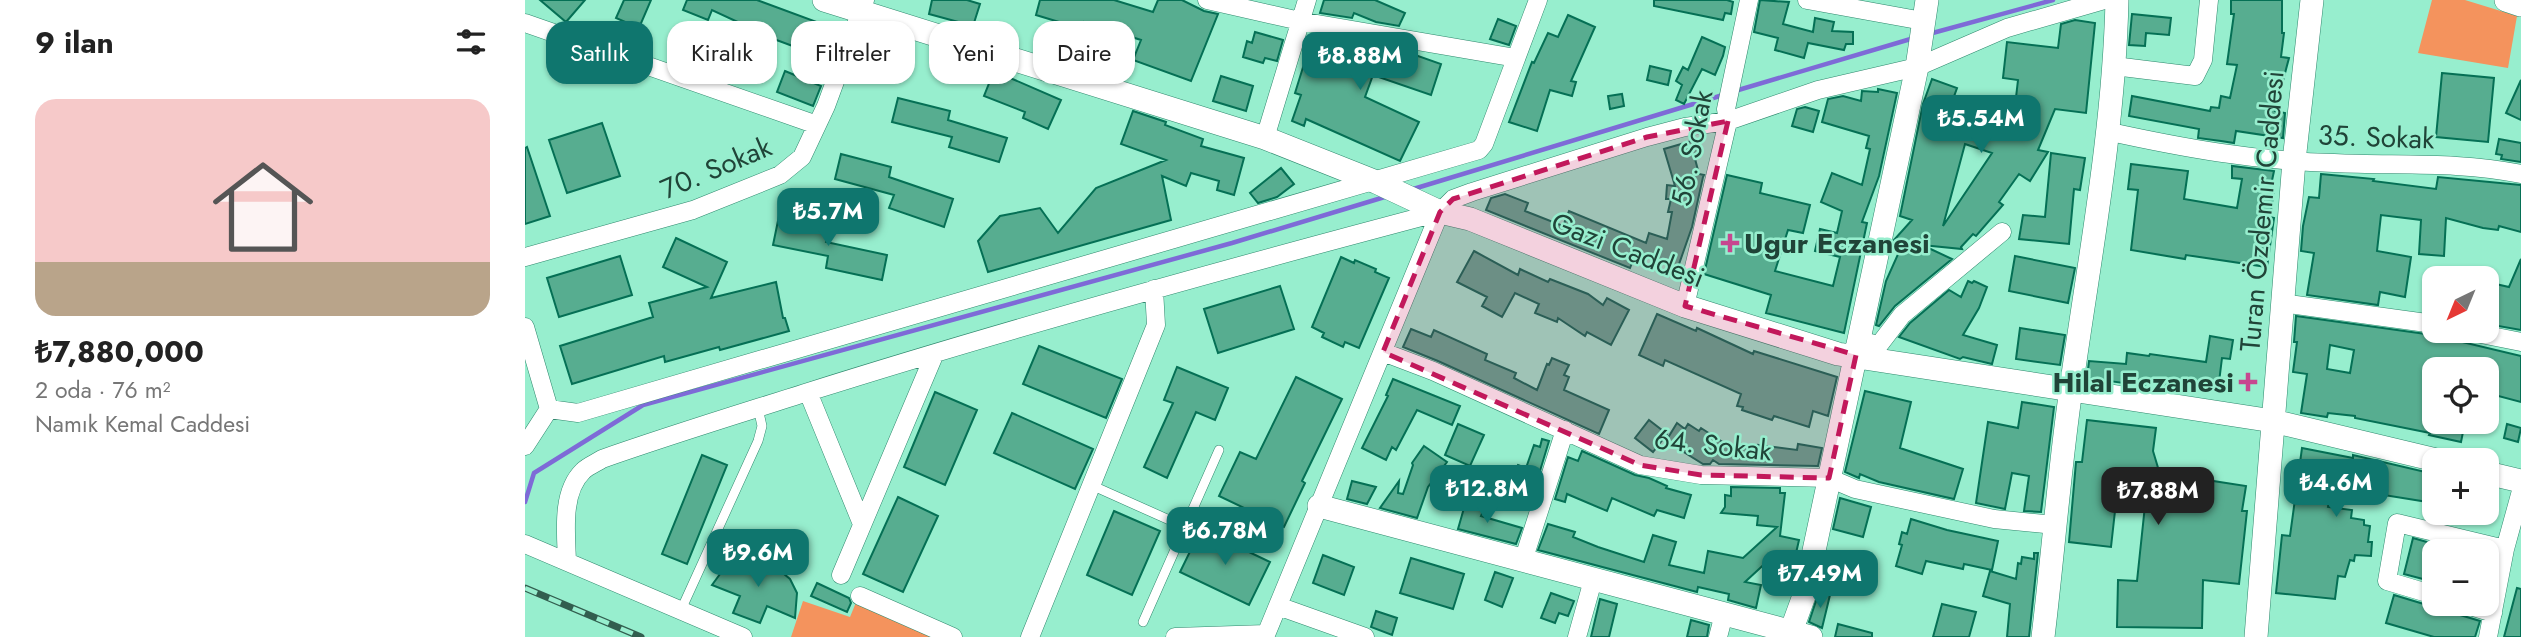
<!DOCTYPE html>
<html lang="tr">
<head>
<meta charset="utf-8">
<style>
	body { margin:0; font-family:Jost,sans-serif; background:#f2f2f2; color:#222; height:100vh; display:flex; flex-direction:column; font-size:26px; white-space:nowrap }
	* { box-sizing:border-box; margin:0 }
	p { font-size:23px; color:#767676 }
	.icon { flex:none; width:38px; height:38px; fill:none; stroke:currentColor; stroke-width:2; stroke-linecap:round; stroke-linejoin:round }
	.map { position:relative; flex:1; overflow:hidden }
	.drawer { display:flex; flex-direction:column; background:#fff; width:525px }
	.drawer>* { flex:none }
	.banner { position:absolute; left:21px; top:21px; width:665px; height:63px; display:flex; gap:14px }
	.needle { width:46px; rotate:223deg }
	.buttons { position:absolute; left:1897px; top:266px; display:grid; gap:14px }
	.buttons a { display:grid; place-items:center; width:77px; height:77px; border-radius:14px; background:#fff; box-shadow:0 2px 5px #0004; font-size:35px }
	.price { position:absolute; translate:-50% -60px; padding:0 16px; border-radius:14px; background:#0f766e; color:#fff; font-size:23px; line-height:46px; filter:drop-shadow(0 2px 4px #0008) }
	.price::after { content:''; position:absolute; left:50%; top:42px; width:21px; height:16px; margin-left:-10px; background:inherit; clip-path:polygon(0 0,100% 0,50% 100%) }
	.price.active { background:#222; color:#fff }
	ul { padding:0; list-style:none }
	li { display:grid; align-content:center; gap:14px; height:371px; padding:0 35px }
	li span { display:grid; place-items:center; height:217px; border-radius:21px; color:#555 }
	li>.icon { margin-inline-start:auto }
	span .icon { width:126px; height:126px; fill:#fffc; stroke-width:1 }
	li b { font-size:30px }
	h2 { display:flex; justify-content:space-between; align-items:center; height:84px; padding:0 35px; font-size:30px }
	.pill { padding:0 24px; border-radius:21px; background:#fff; box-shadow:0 2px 5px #0004; font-size:24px; line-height:63px }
	.pill.active { background:#0f766e; color:#fff }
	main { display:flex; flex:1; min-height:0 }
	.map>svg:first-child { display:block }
</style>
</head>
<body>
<main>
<section class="drawer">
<h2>9 ilan<svg class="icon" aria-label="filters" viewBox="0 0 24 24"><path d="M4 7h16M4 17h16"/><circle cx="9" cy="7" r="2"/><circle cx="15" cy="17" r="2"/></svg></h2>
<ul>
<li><span style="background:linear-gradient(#f6c9c9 75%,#b9a48a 0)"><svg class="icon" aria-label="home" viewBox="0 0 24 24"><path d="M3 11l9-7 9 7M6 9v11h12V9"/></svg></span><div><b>₺7,880,000</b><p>2 oda · 76 m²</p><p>Namık Kemal Caddesi</p></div></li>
</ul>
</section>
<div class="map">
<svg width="1996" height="637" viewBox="0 0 1996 637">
	<rect width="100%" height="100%" fill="#97eece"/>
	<path fill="#f4935d" d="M1907,0h33l52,16 -9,52 -90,-15z
		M332,600l84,37h-150l12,-36 47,16z"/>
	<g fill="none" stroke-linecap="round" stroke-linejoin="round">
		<path stroke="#7e6ad7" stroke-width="4.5" d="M1404,34l124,-34
			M1210,91l179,-53
			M885,190l313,-95
			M0,502l9,-29 109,-68 589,-162 156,-47"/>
	</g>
	<path fill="#57ad90" stroke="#057055" stroke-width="2" fill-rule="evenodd" d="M15,0h45l-19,22z
		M99,0h27l-12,28 -23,-10z
		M162,0h70l76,28 -6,18 -16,-6 -5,11 -51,-19v-2l-43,-20 -4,10 -25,-10z
		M407,0h35l13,4 -7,22 -44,-12z
		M515,0h74l39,12 5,-12h24l22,11 14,3 -27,67 -58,-21 8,-20 -57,-18 -2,7 -46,-14z
		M799,0h51l30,13 -6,13 -23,-4 -22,-9 -2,5 -32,-5z
		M1129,0h73l6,2 -2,12 -6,-1 -2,7 -69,-14z
		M1235,0l29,2 -6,22 30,8 2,-14 19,4 -2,9 21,1v12h-7l-2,6 -36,-7 -4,15 -29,-8 3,-12 -24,-6z
		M1706,0h51v33h2l-3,24 8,1 -14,53 10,2 -2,25 -47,-7 -2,12 -13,-2 -23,-3 1,-9 -70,-13 3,-20 78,15 1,-4 8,1 2,-12 9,2 7,-33 -10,-1 7,-50h-3z
		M1607,14l39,4 -2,17 -23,-2 -1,13 -16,-1z
		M1043,15l27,12 -24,54 5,1 -4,14 -22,-6 -13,41 -28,-9 23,-60 2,1 14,-30 10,4z
		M973,19l18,7 -7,19 -19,-6z
		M1550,20l20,3 -9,90 -31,-4 -17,41 10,2 -18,29 -11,-7 -20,28 4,3 -27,31 -3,-2 -12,13 1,2 -40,-4 30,14 -57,47 -16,20 -3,-1 10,-44 13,-29 -6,-5 1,-7 18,-20 -12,-4 23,-112 9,-25 25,9 -6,17 56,20 8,-19 3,-26 -15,-2 4,-36 51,6 3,-24zM1440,144l27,9 -49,73z
		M730,32l28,8 -6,21 -12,-3 -2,5 -20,-6 4,-16 5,2z
		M788,35l45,7 25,9 1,-4 17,3 40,14 -10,31 -58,-20 -8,22 54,25 -19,39 -94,-42 -2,7 -12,-5 9,-26 -6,-2z
		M1177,37l23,10 -2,9 -8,19 -13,-6 -18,35 -8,-4 6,-15 -6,-4 7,-14 5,3z
		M1125,66l21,5 -3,14 -21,-5z
		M260,71l36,15 -8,20 -36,-14z
		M469,71l67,29 -13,29 -25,-11 2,-6 -41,-16z
		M1917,73l52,5 -6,64 -52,-5z
		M696,76l32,10 -7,25 -33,-10z
		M1996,80v40l-15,-7z
		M1353,89l19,4 -18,83 -17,46 5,1 -23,110 -78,-20 5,-18 -67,-21 23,-99 35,8 -2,10 50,12 -7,28 -15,-3 -13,41 58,15 7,-29 -25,-6 5,-22 17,4 5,-22 -21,-9 11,-29 30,12 8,-36 -4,-1 3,-12 -47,-14 6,-23 15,-3 18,5 1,-10 16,1z
		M1097,94l2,12 -14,3 -2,-13z
		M373,98l52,13 -2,9 59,18 -8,24 -50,-15 3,-10 -60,-15z
		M1280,107l14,4 -6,21 -21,-6 5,-17z
		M608,111l33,11 -1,3 38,14 -2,7 43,12 -10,37 -17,-5 2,-9 -28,-8 -5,13 -24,-10 9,44 -183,52 -10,-31 22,-25 40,-8 18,25 38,-45 70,-28 -45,-16z
		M77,123l18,53 -53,17 -18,-53z
		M1974,139l22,4v19l-20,-3 1,-4 -6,-1z
		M1170,140l4,13 -5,2 5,19 5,1 -1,2 -11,50 -14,40 -42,-14 -6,15 -144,-58 5,-12 14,-4 23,9 -3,8 38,15 6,-15 77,32 3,-10 18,6 5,-27h-4l3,-13h-5l1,-14 8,1 -11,-37z
		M2,147l23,69 -25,8v-76z
		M1526,153l34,5 -5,32 -6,-1 -5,55 -50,-5 4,-24 22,2z
		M316,154l50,13 -2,10 64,22 -9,28 -55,-19 5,-13 -59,-16z
		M1606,164l57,7 -4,28 53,9 5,-29 -10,-1v-12l42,5 -4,19 4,1 -4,26 4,1 -7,49 -81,-12 -1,4 -54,-9 7,-60 -10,-1z
		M756,168l13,16 -17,13 -19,6 -8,-10z
		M1796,174l53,5 -1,2 63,8 2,-12 83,8v47l-22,-6 -1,4 -15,-2 -37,-10 -2,38 -25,-2 2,-34 -40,-5 -4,36 34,6 -6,40 -25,-5 -2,13 -71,-10 7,-42 -13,-2 2,-25 6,-29 10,1z
		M254,216l50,10 -3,16 61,13 -5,25 -56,-12 2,-12 -55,-11z
		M151,238l51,24 -16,36 65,-16 7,36h2l4,13 -69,19 -1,-3 -54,15 -1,-6 -92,28 -12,-38 93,-29 -4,-14 58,-16 -44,-20z
		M949,251l44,24 2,-6 28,13 2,-3 38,15 15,11 4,-7 22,12 -18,35 -24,-13 -2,4 -27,-18 -1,4 -22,-9 4,-9 -24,-11 -13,24 -20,-11 5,-9 -30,-15z
		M95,256l12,39 -73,22 -12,-39z
		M1490,256l60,12 -7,35 -59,-12z
		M816,257l13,6 1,-3 21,9 -1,3 14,6 -30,70 -14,-6 -2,5 -21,-10 2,-4 -12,-6z
		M1996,259v71l-34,-6v-42l22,5z
		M1443,281l4,2 2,-2 13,6 -8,21 -16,27 34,10 -5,19 -29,-7 -3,2 -61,-22 11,-14 39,-33 12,7z
		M755,286l14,43 -76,24 -14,-44z
		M1132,314l39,17 1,-3 56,26 1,-3 83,26 -9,39 -15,-5 -4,16 -35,-11 -2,4 -30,-10 1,-3 -6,-1 4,-12 -76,-34 -2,6 -24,-11z
		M1771,316l137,19 88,21v46l-34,-9v-24h-53v53h31l-4,20 -32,-7 1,-2 -75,-15v-2l-27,-3 -1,4 -26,-4 6,-39 -14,-2 4,-30h-3zM1805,345l24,5 -4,23 -23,-4z
		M1495,328l45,7 -5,30 -44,-6z
		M886,329l20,8 3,-7 53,24 -2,6 31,13 -2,5 23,12 10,-26 2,1 3,-7 17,7 -5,10 5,2 -5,13 45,20 -10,24 -161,-73 -35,-14z
		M1685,336l23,4 -3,19 -8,-1 -3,24 -12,-2 -1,10 -60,-8 -1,4 -58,-8 2,-17 37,3 1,-11 22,3 1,-2 56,8z
		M514,346l83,33 -16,39 -83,-34z
		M652,367l51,21 -13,32 -19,-8 -29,66 -23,-11 29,-64 -9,-3z
		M771,377l46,22 -40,82 3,2 -21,44 -65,-31 21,-44 16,7z
		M868,379l67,27 -8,19 -35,-15 -21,40 -4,-3 -6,13 -24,-12 26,-52 -2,-1z
		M1340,391l46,11 -11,46 63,21 -9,30 -75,-17 -19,-8 -1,4 -14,-6z
		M410,392l42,18 -32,75 -41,-18z
		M1497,402l32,5 -13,105 -17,-1 5,-35 -17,-3 -7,36 -29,-6 12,-81 30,6z
		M487,413l81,36 -18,40 -81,-36z
		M1124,420l18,14 -14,18 -18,-14z
		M1562,420l69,8 -3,23 6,20 -1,7 41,7 1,-6 46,7 -4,25h5l-8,73 -36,-4 -1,48 -85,-1 1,-47 19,1 9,-85 -29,-3 -6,54 -42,-5 7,-80h6z
		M1152,423l8,6 3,-5 11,7 2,-3 31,20h26v-3l39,5 1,-6 24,4 -4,18 -99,-2 -6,-4 -3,4h-7l-37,-23z
		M933,424l26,11 -14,31 -25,-11z
		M1982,424l14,4 -3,14 -14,-4z
		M1017,439l7,2 -16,53 -23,-9 8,-20 8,3 8,-23 6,2z
		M899,446l23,16 -19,25 -11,31 -37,-10 19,-27 -1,12 5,1 10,-29 -1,-2z
		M1777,448l51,10v-3l81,19v29l-69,-11 1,-7 -33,-7 -5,29 24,3 -1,8 13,2v5l6,1 -2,16h4l-1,14 -16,-1 -1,6 -4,-1 -5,17 -7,-1 -3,23 -59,-6 6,-58 8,1z
		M1057,451l53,24 14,3 18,8 -1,2 25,7 -7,23 -27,-8 -3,6 -42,-18 -5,13 -40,-17 -2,8 -10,-3 13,-42 10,4z
		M177,455l25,10 -40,99 -25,-10z
		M827,481l24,6 -9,17 -20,-5z
		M1206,487l49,1v5h5l-5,43 19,4 -5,22 -22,-5 -27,25 16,3 -5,23 -28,-8 1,-6 -31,-7 -1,5 -159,-42 10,-26 27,8 -2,5 25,10 46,15 9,-27 23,7 -7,23 35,8 4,-22 35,7 34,-31 -20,-2 1,-9 -37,-3 4,-6v-12l6,1z
		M373,497l40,19 -35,76 -40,-18z
		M1315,498l31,9 -8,30 -30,-8z
		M941,501l18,8 -3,7 41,12 -6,16 -58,-15z
		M589,511l46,20 -28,64 -45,-20z
		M1386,519l36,11 51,11 -6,29 -28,-6 -1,5 -37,-8 -4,13 -26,-8 6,-21 -3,-1 3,-12 5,2z
		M676,529l69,33 -21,43 -69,-33z
		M1888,538l21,6v38l-30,-8z
		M1509,553h4l-9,84h-22l3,-33 -27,-8 7,-25 26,8 2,-16 3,1 1,-7 12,2z
		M798,555l31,12 -10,28 -31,-12z
		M886,558l53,16 -11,35 -53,-16z
		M223,559l19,1 23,19 7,14 -2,25 -28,-12 -7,17 -27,-10 7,-17 -28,-11 11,-15 16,-9z
		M970,572l18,6 -11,29 -17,-7z
		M292,583l32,15 2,5 -4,9 -36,-16z
		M1992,588l4,1v48h-17z
		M1294,592l11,3 -8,33 -13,-6z
		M1026,593l23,8 -6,15 -9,-3 -4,10 -14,-5z
		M1869,595l86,26 -5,16h-41l-48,-14z
		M1075,599l17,5 -8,33h-18z
		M1417,604l34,8 -7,25h-36z
		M851,611l21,7 -5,17 -21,-8z
		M1166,620l18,5 -2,12h-20z
		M1313,624l34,9v4h-37z"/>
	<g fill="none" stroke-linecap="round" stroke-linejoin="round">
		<g stroke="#2e886d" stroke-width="10">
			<path id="service" d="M566,485l94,42
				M156,610l77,-169 4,-15 -4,-18
				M618,622l76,-172"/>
		</g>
		<g stroke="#2e886d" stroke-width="19">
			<path id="minor" d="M682,0l93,21 216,37
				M1282,0l116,21
				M0,23l292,102
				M1589,66l81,10 8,-16 6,-60
				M1581,131c77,17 149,30 228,32 62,3 125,-2 187,11
				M740,138l42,-138
				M0,257l168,-47 87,-35 22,-18 24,-51 39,-106
				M1757,303l152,21
				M1160,306l43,-185 -2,-12 23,-109
				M0,327l24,82 -24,37
				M1941,331l55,11
				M1332,340l22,5 23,-30 100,-83
				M858,352l50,19 207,94 61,10 128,3 26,11 139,30 61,6
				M283,392l54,132
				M24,409l29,4 901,-263 5,-6 54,-144
				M0,544l218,93
				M42,561c-1,-28 -6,-69 16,-90 5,-5 13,-8 19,-12 68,-24 137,-45 206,-67 209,-66 420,-124 632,-180l13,-13 19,-7 175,-55 38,-10 43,-6 90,-31 99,-23 90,-39 97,-28
				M998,561l42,-131
				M316,575l94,-222
				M1909,595l-47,-14 10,-58 108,26
				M335,596l93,41
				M1938,604l30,9
				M753,606l87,31
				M505,637l126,-312 -2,-36
				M650,637l91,-3
				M740,637l175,-425
				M1052,637l16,-57
				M1193,637l6,-23
				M1963,637l17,-88 16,-58"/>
		</g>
		<g stroke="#2e886d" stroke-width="24">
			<path id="tertiary" d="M299,0l441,138 111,44 64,30 30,7 215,87 153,48 435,67 163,39
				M1981,0l15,5
				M1962,473l34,8
				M794,506l492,131
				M1264,637l16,-44 112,-526 10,-67
				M1518,637c10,-82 16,-165 28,-248 18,-129 43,-258 46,-389
				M1731,637l38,-476 18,-161"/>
		</g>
		<use href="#service" stroke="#fff" stroke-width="9"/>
		<use href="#minor" stroke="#fff" stroke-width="18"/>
		<use href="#tertiary" stroke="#fff" stroke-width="23"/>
		<g stroke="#325e4f" stroke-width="7">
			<path id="rail" d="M0,588l116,49"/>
		</g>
		<use href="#rail" stroke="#97eece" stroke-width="4.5" stroke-dasharray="13" stroke-linecap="butt"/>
	</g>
	<path fill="#c2185b" fill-opacity="0.2" stroke="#c2185b" stroke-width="5" stroke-dasharray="14 9" stroke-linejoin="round" d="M1203,121l-43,185 171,49 -27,123 -128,-3 -61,-10 -257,-113 57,-140 13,-13 194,-62z"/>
	<g fill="#c7468f" stroke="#97eece" stroke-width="2.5">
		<path d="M1201.5 232.5h7v7h7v7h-7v7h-7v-7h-7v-7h7z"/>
		<path d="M1719.5 371.5h7v7h7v7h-7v7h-7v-7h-7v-7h7z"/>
	</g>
	<g text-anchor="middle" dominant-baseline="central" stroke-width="5" stroke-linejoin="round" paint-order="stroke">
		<g font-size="28" fill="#204438" stroke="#97eece">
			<text transform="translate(1851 137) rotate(2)">35. Sokak</text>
			<text transform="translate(1167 148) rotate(-79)">56. Sokak</text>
			<text transform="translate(191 168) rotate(-23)">70. Sokak</text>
			<text transform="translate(1737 211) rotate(-85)">Turan Özdemir Caddesi</text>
			<text transform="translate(1103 250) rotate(21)">Gazi Caddesi</text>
			<text transform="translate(1188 445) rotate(6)">64. Sokak</text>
		</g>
		<g font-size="28" font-weight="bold" fill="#204438" stroke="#97eece" text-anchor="start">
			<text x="1219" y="243">Ugur Eczanesi</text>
			<text x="1709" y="382" text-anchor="end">Hilal Eczanesi</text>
		</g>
	</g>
</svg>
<div class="buttons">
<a><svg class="needle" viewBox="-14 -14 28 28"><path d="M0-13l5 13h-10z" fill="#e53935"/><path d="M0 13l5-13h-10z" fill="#767676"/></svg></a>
<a><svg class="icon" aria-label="locate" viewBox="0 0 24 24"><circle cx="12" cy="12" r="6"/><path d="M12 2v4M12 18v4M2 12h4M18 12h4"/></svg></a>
<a>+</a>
<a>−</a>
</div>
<b class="price" style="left:835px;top:92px">₺8.88M</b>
<b class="price" style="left:1456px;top:155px">₺5.54M</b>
<b class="price" style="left:303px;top:248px">₺5.7M</b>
<b class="price" style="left:1811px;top:519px">₺4.6M</b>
<b class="price" style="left:962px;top:525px">₺12.8M</b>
<b class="price active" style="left:1633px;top:527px">₺7.88M</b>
<b class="price" style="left:700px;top:567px">₺6.78M</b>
<b class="price" style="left:233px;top:589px">₺9.6M</b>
<b class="price" style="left:1295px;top:610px">₺7.49M</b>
<div class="banner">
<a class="pill active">Satılık</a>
<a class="pill">Kiralık</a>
<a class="pill">Filtreler</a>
<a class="pill">Yeni</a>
<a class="pill">Daire</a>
</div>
</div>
</main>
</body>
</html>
